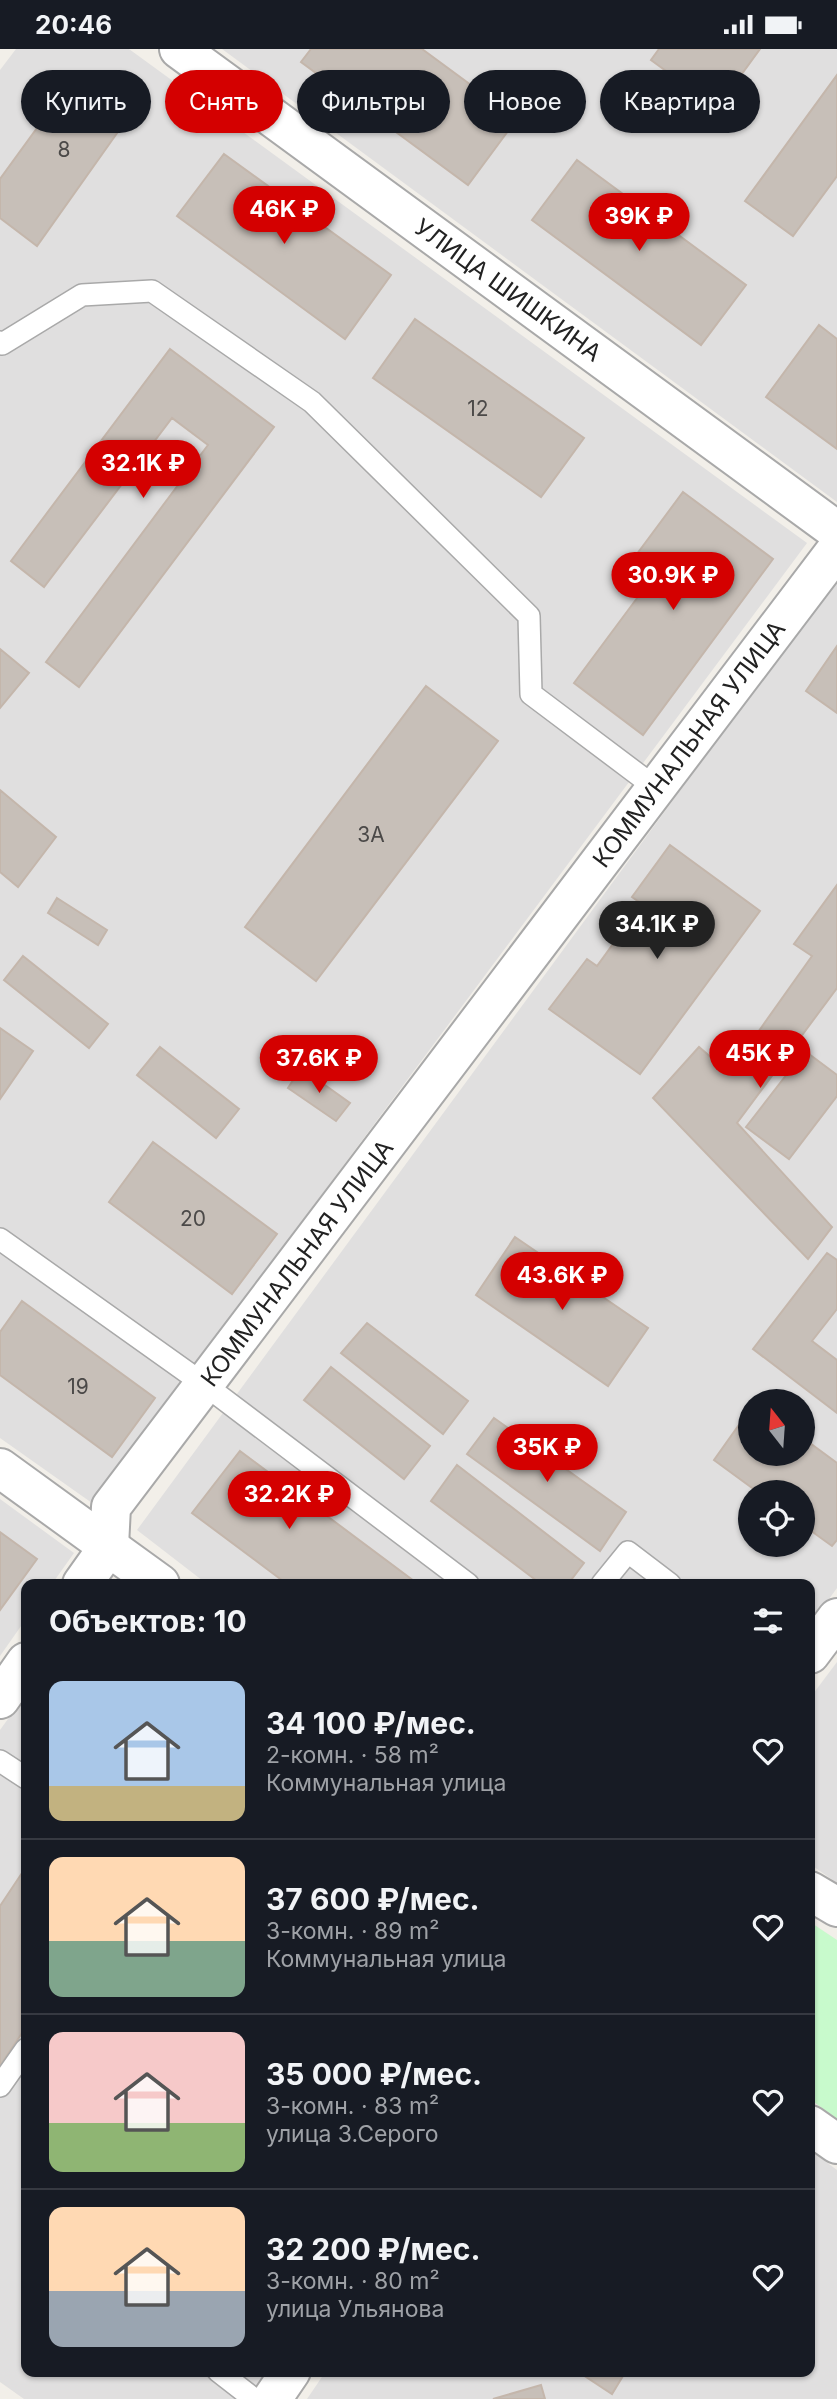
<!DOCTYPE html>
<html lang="ru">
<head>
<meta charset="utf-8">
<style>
	body { margin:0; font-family:Inter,sans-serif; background:#20242c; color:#f1f3f6; height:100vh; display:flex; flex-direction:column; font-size:26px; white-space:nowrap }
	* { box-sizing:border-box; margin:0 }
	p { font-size:23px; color:#9ea1a6 }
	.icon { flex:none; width:38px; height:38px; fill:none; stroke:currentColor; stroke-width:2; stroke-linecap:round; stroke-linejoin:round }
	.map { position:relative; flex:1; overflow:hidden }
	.panel { position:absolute; left:21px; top:1530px; width:794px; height:798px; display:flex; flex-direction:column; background:#171b24; border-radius:14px; box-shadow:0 2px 5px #0004 }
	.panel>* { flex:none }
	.guide { position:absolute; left:21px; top:21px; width:796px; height:63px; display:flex; gap:14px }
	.needle { width:46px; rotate:343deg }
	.controls { position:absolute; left:738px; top:1340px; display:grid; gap:14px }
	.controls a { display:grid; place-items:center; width:77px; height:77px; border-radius:50%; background:#171b24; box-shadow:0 2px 5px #0004; font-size:35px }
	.price { position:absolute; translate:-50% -60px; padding:0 16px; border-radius:24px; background:#d40000; color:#fff; font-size:23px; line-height:46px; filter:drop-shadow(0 2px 4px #0008) }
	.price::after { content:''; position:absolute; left:50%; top:42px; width:21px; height:16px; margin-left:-10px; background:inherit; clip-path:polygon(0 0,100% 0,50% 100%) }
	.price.selected { background:#222; color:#fff }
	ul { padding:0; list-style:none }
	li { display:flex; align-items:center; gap:21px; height:175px; padding:0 28px }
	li+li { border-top:2px solid #363941 }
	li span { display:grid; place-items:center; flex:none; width:196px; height:140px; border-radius:14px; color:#555 }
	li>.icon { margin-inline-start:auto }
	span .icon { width:84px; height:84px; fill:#fffc; stroke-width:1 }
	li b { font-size:30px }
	h2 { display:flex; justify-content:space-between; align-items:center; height:84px; padding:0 28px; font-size:30px }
	.pill { padding:0 24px; border-radius:32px; background:#171b24; box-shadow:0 2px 5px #0004; font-size:24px; line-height:63px }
	.pill.selected { background:#d40000; color:#fff }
	.status { display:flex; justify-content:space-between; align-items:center; height:49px; padding:0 35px; background:#171b24; direction:ltr }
	.status svg { height:19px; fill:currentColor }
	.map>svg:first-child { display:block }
</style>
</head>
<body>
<div class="status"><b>20:46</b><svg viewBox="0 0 49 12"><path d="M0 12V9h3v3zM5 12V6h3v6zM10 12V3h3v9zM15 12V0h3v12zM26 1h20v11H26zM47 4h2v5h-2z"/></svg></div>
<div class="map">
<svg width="837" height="2350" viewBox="0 0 837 2350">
	<rect width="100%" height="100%" fill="#f2efe9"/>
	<path fill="#e0dfdf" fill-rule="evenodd" d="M16,0h113l678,494 -715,960 -92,-65v-1368z
		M222,0h615v453z
		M837,528v1011l-27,37v-41h-603l-70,-54zM751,1353h52v52h-52zM751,1444h52v52h-52z
		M0,1450l74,54 -22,31h-26v35l-26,37z
		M837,1613v221l-27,-19v-166z
		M26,1645v677h241l-18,28h-225l-24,-17v-652z
		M810,2101l27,20v229h-530l19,-28h484z"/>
	<path fill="#c8facc" d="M810,1873l27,18v179l-27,-20z"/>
	<path fill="#c7bfb8" stroke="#c4b6ab" stroke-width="2" d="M311,0h111l95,70 -49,66 -167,-123z
		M659,0h101l-43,59 -66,-48z
		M837,26v101l-44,60 -48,-35z
		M72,31l55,39 -90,127 -37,-28v-39z
		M224,105l167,121 -46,64 -168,-123z
		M577,111l169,125 -45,60 -169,-125z
		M415,270l169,119 -43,59 -168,-119z
		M819,276l18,14v110l-71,-52z
		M170,300l104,78 -195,260 -33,-25 162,-217 -36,-27 -128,169 -33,-26z
		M683,443l90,67 -130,176 -69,-52 78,-105 -21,-16z
		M837,597v67l-31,-22z
		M0,600l29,24 -29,35z
		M426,637l72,55 -182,240 -71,-54z
		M0,741l56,47 -38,50 -18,-15z
		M670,796l90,66 -120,163 -91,-65 38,-50 10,7 45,-62 -10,-7z
		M837,836v103l-100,135 95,104 -24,32 -155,-161 46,-51 30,26 83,-117 -18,-12z
		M57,849l50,32 -9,15 -50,-32z
		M23,907l85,68 -19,24 -85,-68z
		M0,979l33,23 -33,48z
		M160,998l79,62 -23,29 -79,-63z
		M805,1002l32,24v21l-48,63 -43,-32z
		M301,1019l49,35 -14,18 -48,-33z
		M153,1093l124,92 -45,60 -123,-92z
		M515,1188l133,91 -40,58 -132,-91z
		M827,1204l10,7v49l-25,32 25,19v53l-84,-64z
		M22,1252l133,97 -43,59 -112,-82v-43z
		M367,1274l101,78 -25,33 -102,-81z
		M331,1318l99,79 -26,33 -100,-79z
		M751,1359v46h52v-16l34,25v77l-5,6 -29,-21v-32h-44l-45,-33z
		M494,1369l132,94 -26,39 -133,-97z
		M240,1402l178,133h-131l-95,-71z
		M457,1416l127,98 -16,21h-27l-110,-83z
		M0,1483l37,27 -37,51z
		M26,1818v160l-26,39v-160z
		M577,2322h49l-14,23z
		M541,2336l4,14h-52z"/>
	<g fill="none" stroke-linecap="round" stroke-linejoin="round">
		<g stroke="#a9a9a9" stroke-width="24">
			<path id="service" d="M0,293l2,2 80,-49 70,-4 160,111 217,214 2,78 125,94
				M0,1190l205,146 263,199
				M602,1535l26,-32 42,32
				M0,1712l26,17
				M0,2037l26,-37
				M218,2322l36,28"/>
		</g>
		<g stroke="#a9a9a9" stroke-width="42">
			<path id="minor" d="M179,0l658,482
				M82,1535l27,-38 2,-39 726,-958
				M810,1605l27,-36
				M0,1650l26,-37
				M272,2350l19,-28"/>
		</g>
		<g stroke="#a9a9a9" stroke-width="42">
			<path id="tertiary" d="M0,1419l160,116
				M810,1842l27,16
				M810,2076l27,19"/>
		</g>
		<use href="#service" stroke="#fff" stroke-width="21"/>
		<use href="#minor" stroke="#fff" stroke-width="38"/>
		<use href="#tertiary" stroke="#fff" stroke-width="38"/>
	</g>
	<g text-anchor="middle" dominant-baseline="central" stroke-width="6" stroke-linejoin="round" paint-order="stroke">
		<g font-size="21" fill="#4b4948">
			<text x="64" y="100">8</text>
			<text x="478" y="359">12</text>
			<text x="371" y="785">3А</text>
			<text x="193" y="1169">20</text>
			<text x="78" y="1337">19</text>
		</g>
		<g font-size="24" fill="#222" stroke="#fff">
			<text transform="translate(508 241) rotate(36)">УЛИЦА ШИШКИНА</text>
			<text transform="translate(689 695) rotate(-53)">КОММУНАЛЬНАЯ УЛИЦА</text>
			<text transform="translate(297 1214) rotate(-53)">КОММУНАЛЬНАЯ УЛИЦА</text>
		</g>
	</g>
</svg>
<div class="controls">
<a><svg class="needle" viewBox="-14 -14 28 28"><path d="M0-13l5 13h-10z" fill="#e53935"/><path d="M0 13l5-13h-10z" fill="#9ea1a6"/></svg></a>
<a><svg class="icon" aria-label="locate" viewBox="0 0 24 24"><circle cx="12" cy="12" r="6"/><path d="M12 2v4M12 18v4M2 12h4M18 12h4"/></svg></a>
</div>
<b class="price" style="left:284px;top:197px">46K ₽</b>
<b class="price" style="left:639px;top:204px">39K ₽</b>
<b class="price" style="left:143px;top:451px">32.1K ₽</b>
<b class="price" style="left:673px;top:563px">30.9K ₽</b>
<b class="price selected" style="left:657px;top:912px">34.1K ₽</b>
<b class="price" style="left:760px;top:1041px">45K ₽</b>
<b class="price" style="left:319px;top:1046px">37.6K ₽</b>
<b class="price" style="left:562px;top:1263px">43.6K ₽</b>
<b class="price" style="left:547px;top:1435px">35K ₽</b>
<b class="price" style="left:289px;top:1482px">32.2K ₽</b>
<div class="guide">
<a class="pill">Купить</a>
<a class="pill selected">Снять</a>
<a class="pill">Фильтры</a>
<a class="pill">Новое</a>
<a class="pill">Квартира</a>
</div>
<section class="panel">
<h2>Объектов: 10<svg class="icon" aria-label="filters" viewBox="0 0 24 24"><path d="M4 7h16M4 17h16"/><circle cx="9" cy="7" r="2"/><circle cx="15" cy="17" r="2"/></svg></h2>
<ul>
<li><span style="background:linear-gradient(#a9c7e8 75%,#c2b280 0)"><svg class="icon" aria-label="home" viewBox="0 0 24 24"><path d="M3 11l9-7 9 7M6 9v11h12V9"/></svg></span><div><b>34 100 ₽/мес.</b><p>2-комн. · 58 m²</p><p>Коммунальная улица</p></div><svg class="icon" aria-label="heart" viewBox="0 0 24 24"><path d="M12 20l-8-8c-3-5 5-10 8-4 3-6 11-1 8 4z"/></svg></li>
<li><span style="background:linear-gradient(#ffd9b3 60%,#7fa58c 0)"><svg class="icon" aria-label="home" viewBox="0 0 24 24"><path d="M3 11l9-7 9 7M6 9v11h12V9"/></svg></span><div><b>37 600 ₽/мес.</b><p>3-комн. · 89 m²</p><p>Коммунальная улица</p></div><svg class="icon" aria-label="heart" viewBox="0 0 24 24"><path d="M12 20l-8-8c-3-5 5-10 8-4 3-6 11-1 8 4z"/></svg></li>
<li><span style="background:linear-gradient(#f6c9c9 65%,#8fb573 0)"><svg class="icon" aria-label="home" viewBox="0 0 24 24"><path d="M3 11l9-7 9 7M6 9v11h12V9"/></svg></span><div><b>35 000 ₽/мес.</b><p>3-комн. · 83 m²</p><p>улица З.Серого</p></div><svg class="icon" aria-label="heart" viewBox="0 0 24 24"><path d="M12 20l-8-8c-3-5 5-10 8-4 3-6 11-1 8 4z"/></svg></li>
<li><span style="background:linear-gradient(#ffd9b3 60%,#9aa5b1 0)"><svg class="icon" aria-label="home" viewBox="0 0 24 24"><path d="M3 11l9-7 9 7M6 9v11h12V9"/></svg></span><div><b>32 200 ₽/мес.</b><p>3-комн. · 80 m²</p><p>улица Ульянова</p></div><svg class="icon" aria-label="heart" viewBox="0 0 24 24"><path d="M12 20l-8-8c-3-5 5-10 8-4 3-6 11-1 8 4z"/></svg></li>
</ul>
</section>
</div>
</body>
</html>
